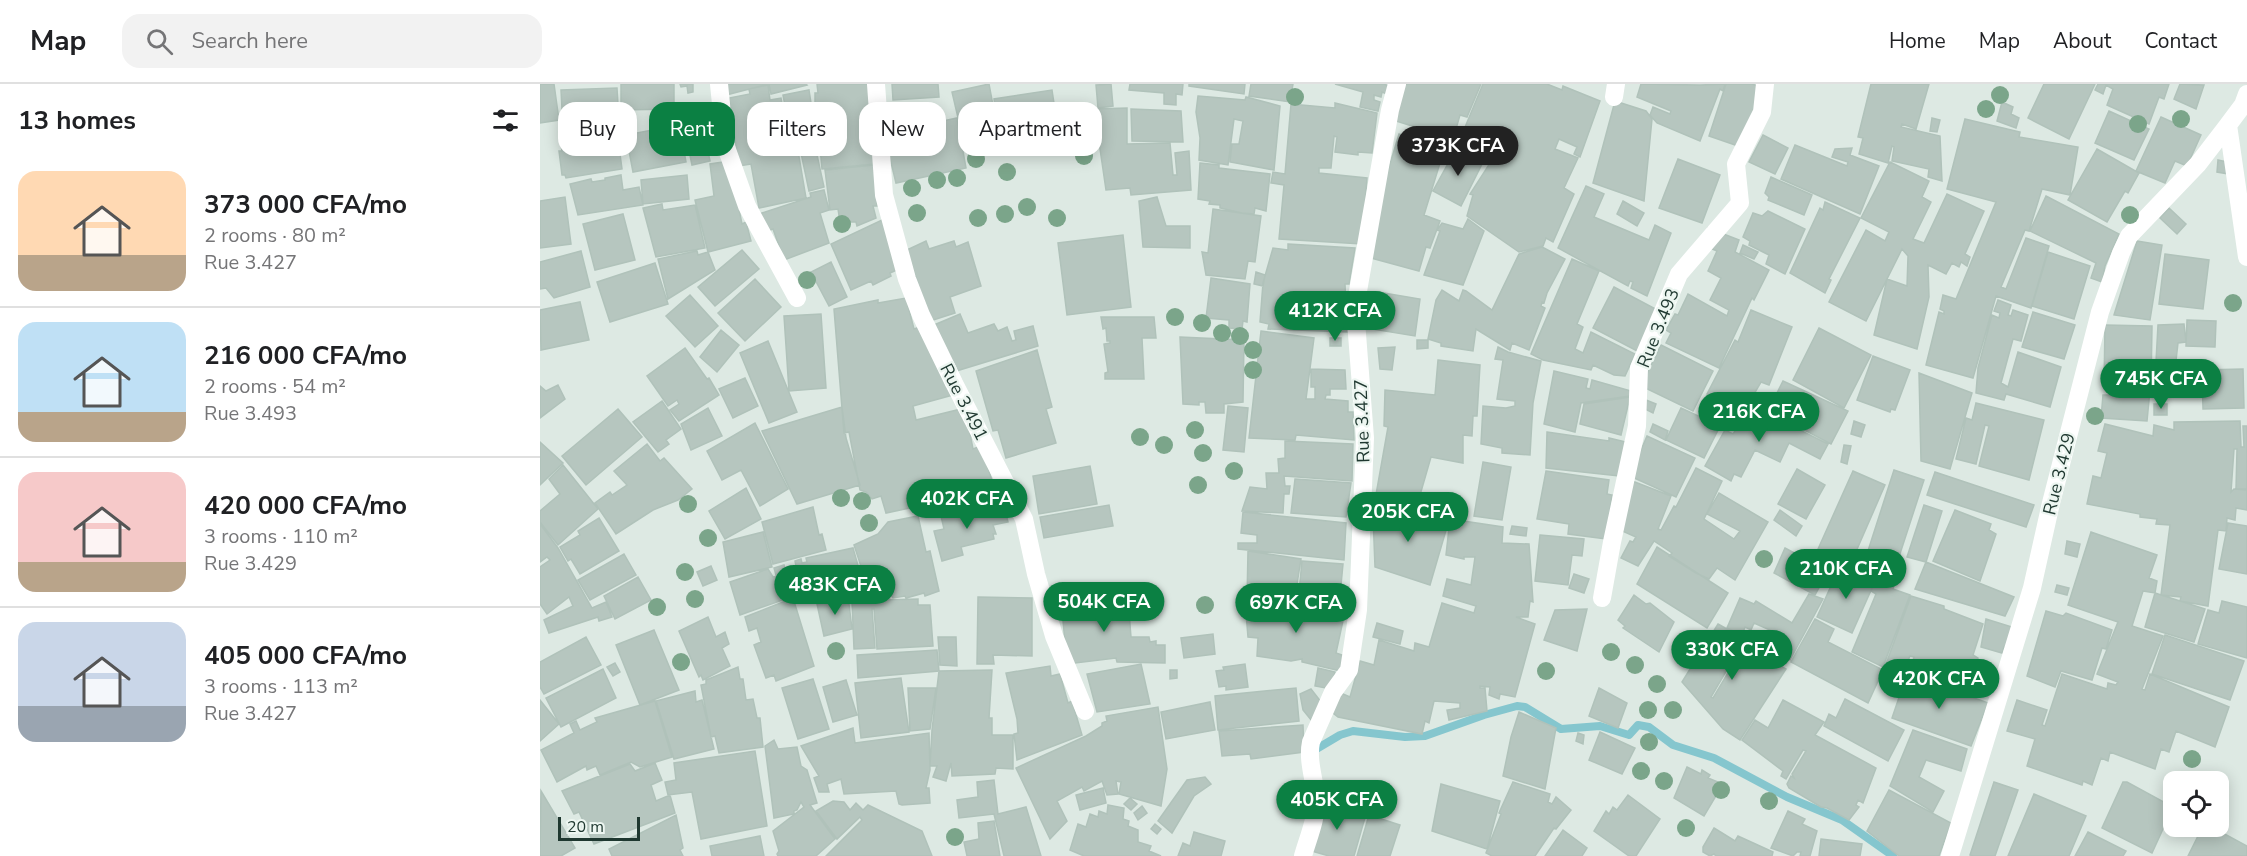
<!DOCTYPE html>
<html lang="en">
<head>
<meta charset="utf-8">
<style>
	body { margin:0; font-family:"Nunito Sans",sans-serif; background:#f2f2f2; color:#202124; height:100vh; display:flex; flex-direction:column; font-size:22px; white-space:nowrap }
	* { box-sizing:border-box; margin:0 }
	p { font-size:20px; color:#757577 }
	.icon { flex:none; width:33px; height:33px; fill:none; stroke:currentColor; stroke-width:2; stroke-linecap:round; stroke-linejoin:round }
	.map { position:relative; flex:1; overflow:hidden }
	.sheet { display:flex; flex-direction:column; background:#fff; width:540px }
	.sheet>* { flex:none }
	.hud { position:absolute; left:18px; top:18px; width:570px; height:54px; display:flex; gap:12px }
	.controls { position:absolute; left:1623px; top:687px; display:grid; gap:12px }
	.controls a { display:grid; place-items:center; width:66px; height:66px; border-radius:12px; background:#fff; box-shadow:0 3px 15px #0003; font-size:30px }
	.scale { position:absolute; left:18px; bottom:15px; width:82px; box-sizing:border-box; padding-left:6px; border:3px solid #1f3830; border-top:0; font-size:16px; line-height:21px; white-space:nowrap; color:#1f3830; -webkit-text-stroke:4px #edf6f1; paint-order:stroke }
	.price { position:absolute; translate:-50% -51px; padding:0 14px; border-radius:21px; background:#0b8043; color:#fff; font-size:20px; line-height:39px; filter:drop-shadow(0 2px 3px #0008) }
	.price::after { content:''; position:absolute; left:50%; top:36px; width:18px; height:14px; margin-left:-9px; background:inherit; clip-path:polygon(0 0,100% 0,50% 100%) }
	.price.active { background:#222; color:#fff }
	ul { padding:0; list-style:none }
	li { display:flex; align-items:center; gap:18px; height:150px; padding:0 18px }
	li+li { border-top:2px solid #e0e0e0 }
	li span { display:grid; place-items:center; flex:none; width:168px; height:120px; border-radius:18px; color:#555 }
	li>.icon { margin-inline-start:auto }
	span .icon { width:72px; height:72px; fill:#fffc; stroke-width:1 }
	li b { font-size:26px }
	h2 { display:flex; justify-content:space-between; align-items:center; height:72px; padding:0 18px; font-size:26px }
	.pill { padding:0 21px; border-radius:18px; background:#fff; box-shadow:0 3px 15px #0003; font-size:21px; line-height:54px }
	.pill.active { background:#0b8043; color:#fff }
	header { display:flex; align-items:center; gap:36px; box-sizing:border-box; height:84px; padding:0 30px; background:#fff; border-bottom:2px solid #e0e0e0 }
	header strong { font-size:28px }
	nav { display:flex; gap:33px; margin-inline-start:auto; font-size:21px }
	.search { width:420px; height:54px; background:#f2f2f2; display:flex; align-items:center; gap:15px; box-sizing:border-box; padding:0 21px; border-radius:18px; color:#757577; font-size:22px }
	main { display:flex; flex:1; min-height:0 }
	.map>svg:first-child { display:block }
</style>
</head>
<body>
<header>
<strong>Map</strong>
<div class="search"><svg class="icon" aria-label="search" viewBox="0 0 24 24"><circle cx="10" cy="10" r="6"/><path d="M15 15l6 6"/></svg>Search here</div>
<nav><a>Home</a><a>Map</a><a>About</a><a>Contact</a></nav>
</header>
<main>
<section class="sheet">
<h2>13 homes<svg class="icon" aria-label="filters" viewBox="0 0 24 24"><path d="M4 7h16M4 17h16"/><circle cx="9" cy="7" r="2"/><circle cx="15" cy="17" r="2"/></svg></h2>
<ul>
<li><span style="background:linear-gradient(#ffd9b3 70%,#b9a48a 0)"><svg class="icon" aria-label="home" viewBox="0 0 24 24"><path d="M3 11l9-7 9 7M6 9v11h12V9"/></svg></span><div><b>373 000 CFA/mo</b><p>2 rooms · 80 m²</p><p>Rue 3.427</p></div></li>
<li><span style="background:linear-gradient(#bfe0f5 75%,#b9a48a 0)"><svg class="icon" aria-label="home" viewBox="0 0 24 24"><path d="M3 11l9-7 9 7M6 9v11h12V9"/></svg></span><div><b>216 000 CFA/mo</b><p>2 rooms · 54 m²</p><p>Rue 3.493</p></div></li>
<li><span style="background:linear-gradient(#f6c9c9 75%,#b9a48a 0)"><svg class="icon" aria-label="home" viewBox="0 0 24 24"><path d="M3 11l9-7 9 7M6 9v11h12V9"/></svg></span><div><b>420 000 CFA/mo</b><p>3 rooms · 110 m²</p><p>Rue 3.429</p></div></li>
<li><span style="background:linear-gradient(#c9d6e8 70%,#9aa5b1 0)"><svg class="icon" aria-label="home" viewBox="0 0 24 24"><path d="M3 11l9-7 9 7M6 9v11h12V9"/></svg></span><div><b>405 000 CFA/mo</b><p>3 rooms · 113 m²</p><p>Rue 3.427</p></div></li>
</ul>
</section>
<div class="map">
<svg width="1707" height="772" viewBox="0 0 1707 772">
	<rect width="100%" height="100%" fill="#dde9e3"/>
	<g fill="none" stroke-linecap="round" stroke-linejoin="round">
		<path stroke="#85c6ce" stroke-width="8" d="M773,667l27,-16 13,-4 52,6 20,-1 59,-21 33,-9 8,1 36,22 39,-3 29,9 9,-10 11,2 24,18 41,13 73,39 55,23 51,36"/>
	</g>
	<path fill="#b6c6bf" stroke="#b0c2ba" stroke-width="1.5" d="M0,0h14l5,36 -19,3z
		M81,0h53v25l-53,1z
		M140,0h13v8l-5,1 -1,-7 -6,1z
		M184,0h82l1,1 -36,9 -2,-10 -43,11z
		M277,0h55l3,80 -53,5 -3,-33 -3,-1 -1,-12 7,-1v-8l-4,1 2,-7 -5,1v-16h3z
		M352,0h46l1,13 -46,3z
		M449,0l6,32 -36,6 -7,-30z
		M571,0l2,22 -15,2 -2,-23z
		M590,0h53l-1,11 -6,-1v11l-12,-1v-11l-35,-3z
		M649,0h56l-1,10 -55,-8z
		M711,0h42l-3,18 -41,-6z
		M795,0h49l5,2 -2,8 -5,-2 -1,5 -7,-2v5l6,2 -2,9 -18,-4 3,-15z
		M862,0h79l-14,33 -7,-2 -7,24 -60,-19z
		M943,0h64l15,6 1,-4 37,15 -20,56 -6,-3 3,-7 -18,-8 -4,10 23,9 -14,30 10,6 -21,48 -7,-4 -3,8 -24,6 -52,-36 6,-21 -3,-1 24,-37 -36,-13z
		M1101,0l59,1 25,-1 -2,7 -3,-2 -20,52 -43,-18 -7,-8 3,-8 17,7 1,-3 -34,-14z
		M1186,0h26l9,3 -20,60 -32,-11z
		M1331,0h58l-13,45 -14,-5 -1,3 39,9 2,45 -14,-4 1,-8 -37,-8 2,-14 -2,-1 -4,17 -29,-9 4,-16 -5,-1z
		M1504,0h51l-26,55 -41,-21z
		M1558,0h71l-5,15 -5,-2 -10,27 -42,-19 6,-16 -7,-4 -3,9 -8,-4z
		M1640,0l24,1 -8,24 -22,-10z
		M228,1l2,15 11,-2 7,37 7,-2 11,65 -47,10 -8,-44 -12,2 -10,-68 21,-4 -1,-5z
		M77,4l2,34 -56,6 -2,-38z
		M269,6l6,39 -25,4 -7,-38z
		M512,6l8,53 -58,10 -8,-54z
		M658,12l47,4 1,-3 34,9 -6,64 -44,-8 2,-18h7l4,-23 -9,-2 -6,46 -29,-5 1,-22 -4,-26z
		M1075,17l31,10 6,8 -8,82 -51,-18z
		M1462,18l11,5 -2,7 8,4 -3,10 -19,-7z
		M795,19l42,10 -5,40 -14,-1v3l-23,-3 2,-15 -3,-1 -3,32h-12v5l48,5 -5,66 -83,-5 5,-54 -13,-2 2,-11 12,2 6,-70 44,4z
		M587,24v36l43,-1 3,32h4l-2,-22 14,-2 2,39 -60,5 -1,-7 -24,2 -7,-48 -3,1 -2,-34z
		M591,25l50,2 2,31 -51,-1z
		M1569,27l40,18 -15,31 -39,-17z
		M1621,33l40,18 -14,31 -12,-5 -10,22 -29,-12z
		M417,34l9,50 -70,15 -12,-50 19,-3 1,4 35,-7 -1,-5z
		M1392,34l8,2 -3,12 -7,-1z
		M1425,35l55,13 -1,5 59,10 -8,48 -28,-6 -13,42 -4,-1 -24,57 5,2 20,-51 23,8 -18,62 -35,-12 -23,82 -47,-13 13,-53 5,2v-3l-4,-2 3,-14 13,4 40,-97 -49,-13z
		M76,41l6,44 -56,9 -1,-3h-3l-3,-24h3l-3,-18z
		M139,41l7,37 -53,10 -7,-37z
		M163,43l7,34 -18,4 -7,-34z
		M272,48l12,55 -15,4 -12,-57z
		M859,50l45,16 -20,65 16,6 -10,27 -4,-1 -7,24 -52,-14 7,-40z
		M1223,51l25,13 -13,26 -26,-12z
		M1255,61l52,21 1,-4 -16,-5 3,-8 17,-1 -2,7 29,11 -19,48 -79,-35z
		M916,65l27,13 -22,44 -28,-15z
		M1557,65l42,24 -11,20 -3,-2 -18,31 -39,-22z
		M1138,75l42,16 -18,48 -43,-15z
		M1678,76l10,2 1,12 -12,-2z
		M189,77l13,63 4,-2 5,19 -43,11 -13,-52 19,-4 -4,-32z
		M1350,78l39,19 -7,16 9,5 -18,37 11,4 23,-49 37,17 -19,43 5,3 -3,9 -6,-4 -2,5 -7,-4 -6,11 -18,-9 1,32 -12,52 -43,-14 13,-56 20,7 1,-30 -6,-7 -36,72 -37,-19 37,-72 19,11 4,-9 -28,-14z
		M660,79l19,2v3l51,6 -4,37 -11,-3 -1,6 -12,-1 -22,-5v-3l-11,-1 1,-3 -12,-2z
		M334,81l3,41h-4l3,12 -19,8 -1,-4h-16l-2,-13 -8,1 -5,-40z
		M81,91l2,15 16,-3 4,18 -65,10 -8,-31 21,-5 1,3 13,-2v-2z
		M147,91l2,24 -46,5 -2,-24z
		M1231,93l41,18 -8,20 -36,-15 1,-3 -4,-4z
		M1046,102l18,8 -10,23 55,23 6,-15 16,8 -24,63 -16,-8 2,-6 -3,-1 -2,5 -70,-38z
		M284,106l5,20 -9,3 9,30 -45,17 -11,-31 -14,5 -6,-18 58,-19 -1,-4z
		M1506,112l73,38 -14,32 -3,16 -11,-4 5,-15 -66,-32z
		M25,113l6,47 -31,4v-47z
		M617,113l9,29h24v22l-47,-1 -4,-46z
		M1083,117l21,12 -7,13 -20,-12z
		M1285,118l35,16 -31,61 2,1 -6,13 -35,-20 30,-65 3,2z
		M122,120l1,6 32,-5 10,43 -49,9 -13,-49z
		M1629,124l17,16 -9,10 -17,-16z
		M673,125l48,7 -6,46 -7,-1 -3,18 -39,-4 -4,-23 6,1z
		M1228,127l37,18 -20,45 -19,-10 3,-9 -20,-10 1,-4 -7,-4 10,-24 9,3z
		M83,130l12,46 -40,10 -12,-46z
		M928,135l16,12 -21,54 -39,-10 16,-44 -3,-1 5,-7 21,6z
		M342,136l19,48 -11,5 1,3 -18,9 -2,-4 -20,9 -20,-46z
		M1168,144l31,12 -4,12 34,18 -15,30 -2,-2 -33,70 -53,-25 5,-10 -5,-3 9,-16 3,1 10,-21 39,22 2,-6 -19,-10 11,-22 -13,-7 9,-20 -5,-2z
		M583,151l8,72 -64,8 -9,-72z
		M386,157l3,8 25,-8 2,6 12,-5 13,44 -31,11 5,16 -25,8 -23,-71z
		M1597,157l25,4 -12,75 -36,-5z
		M748,160l67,4 -6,36h-4l2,48 -79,-3 1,-5 -9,-2 3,-39 10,-35 15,2z
		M1203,161l15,7 -4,7 -14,-6z
		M1002,163l23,12 -18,34 -3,10 -2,-1 -1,4 4,2 -16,42 -17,-7 -2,7 -34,-21 -3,22 -32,-5v-3l-13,-4 8,-39 6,-10 17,11 4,-11 3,1 26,19 27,-56z
		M202,166l17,19 -44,37 -17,-19z
		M41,167l9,36 -36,11 -8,-10 -6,1v-27z
		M157,167l1,4 10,-3 7,18 -47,29 -10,-40z
		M1508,168l42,14 -16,53 -42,-13z
		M1625,170l44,6 -6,49 -44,-5z
		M1032,175l27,12 -22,53 6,3 -8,22 8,4 8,-21 44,22 -10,22 -11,-1 -21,-10 -2,5 -48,-10 -12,-6z
		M291,178l16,35 -18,9 -18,-34z
		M115,179l13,41 -58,18 -13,-40z
		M716,188l9,3 -2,11 -9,-2z
		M671,194l39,6 -3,38 -4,-1 -1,8 -13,-1v-8l-23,-2z
		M215,195l26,28 -36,34 -27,-28z
		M1074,203l51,27 -24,39 -48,-25z
		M838,208l42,7 -5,37 -43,-7z
		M150,211l28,31 -23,21 -29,-31z
		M366,214l8,31 9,-3 30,69 -40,11 3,14 49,-12 8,41 8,-3 14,44 -109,23 -5,-17 -9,3 -6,-7 -6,-2 -11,-58 -5,1 -10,-124 44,-9v3z
		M1458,216l13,5 -3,10 3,1 2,-6 15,5 -7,26 -8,-2 -12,44 7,4 10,-35 43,15 -11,40 -44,-13 -2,6 -28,-7 2,-25 14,-53 7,3 1,-5 -6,-2z
		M40,218l9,38 -48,10 -1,-40z
		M1211,226l41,17 -23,58 -8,-3 -11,19 -3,-2 -9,15 -31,-20 28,-54 3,2z
		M1493,228l42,13 -11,34 -42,-12z
		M281,230l5,74 -37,3 -5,-75z
		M420,230l8,19 26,-9 4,7 9,-4 5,14 4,-1 -2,-9 19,-5 5,20 -85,26 -19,-47z
		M561,233h53l2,21h-14l2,41h-39v-6l3,-1 -4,-28 6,-1v-2h-3l-1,-13 -3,1z
		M1647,236l29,1 -1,26 -29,-1z
		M1644,240l2,18 -8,1 -4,35 -19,2 3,-55z
		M1565,241l47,1 -1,61 -47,-1z
		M1279,244l52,27 -27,53 -51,-28z
		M181,246l18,15 -22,27 -17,-15z
		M721,247l53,7 -8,61h9v-12h-4v-18l34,1 1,19h-16v6h-4l-1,4 23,2v11h5l1,28 -58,-5 -1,5 -46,-2z
		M640,253l64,3 -1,62 -19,2v9h-18l-1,-11h-6v3l-16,-1z
		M790,254h11v8h-11z
		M877,256h11v8l-11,1z
		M228,257l29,71 -28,11 -29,-70z
		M1121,261l52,26 -20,40 -52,-25z
		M855,263l-3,23 -12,-1 -2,-21z
		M958,263l10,5 33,9 -8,42 -3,52 -28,-2v-5l-21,-4 2,-38 23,2 9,-2v-5l-18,-2 6,-39 -8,-1z
		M145,264l22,31 2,-1 10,17 -40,26 -9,-11 9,-6 -2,-4 -9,6 -21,-30z
		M497,266l15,57 -6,2 10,34 -50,15 -8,-28 -5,1 -17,-60z
		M1333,272l37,14 -15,40 -4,-1 -1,3 -33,-12z
		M898,276l42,5 -3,51h-4l-1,20 -9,-1v28l-32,-6 -13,45 20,3 -1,6 -19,-1 -1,-2 -10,-3 -2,7 -31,-6 14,-79 -4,-1 1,-36 50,5z
		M1703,285l1,39 -41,1 -1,-39z
		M1014,287l34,8 -2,9 4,1 2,-9 39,11 -1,5 -49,7 -6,29 -31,-8z
		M1379,289l53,20 -22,76 -29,-8z
		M205,294l13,28 -25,12 -14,-29z
		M1243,297l65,30 -17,33 -63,-33z
		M18,301l7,14 -25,19v-32l6,5z
		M1571,302l39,4 -3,31 -46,-3 2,-23h7z
		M1096,312l20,8 -3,9 -14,-7z
		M1090,313l-9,38 -41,-11 4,-20z
		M122,317l19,28 -15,11 3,4 -11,8 -25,-30z
		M1436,319l68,17 -15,60 -50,-14 10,-40 -4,-1 -9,39 -20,-5 10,-41 6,2z
		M1614,320h13v11h-13z
		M688,322l20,2 -4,44 -21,-2z
		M1212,322l76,38 -8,15 -31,-16 -9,19 -25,-12 -14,27 -7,-3 -3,7 -26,-15 20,-36 8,4z
		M302,323l4,31 14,47 -63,19 -35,-73z
		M168,324l14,28 -31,14 -10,-26z
		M1141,324l39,18 -16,32 -38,-18z
		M78,325l24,28 -56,48 -24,-29z
		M1314,337l11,4 -4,12 -10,-3z
		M1700,337l1,26h3l-1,-21h4v63h-11l1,-40h-3l-3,43 3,-3 13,1v20l-11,-2 -1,12 -8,-2 -1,13 -8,-1 -10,76 -28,-5 1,-4 -20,-2 9,-70 -14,-1 1,-5 -17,-2v-3l-53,-10 6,-28 8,2 6,-25 -9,-2 7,-27 48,12 1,-11 20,5v-8z
		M215,339l33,66 -28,17 -19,-36 -19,10 -15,-29z
		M1113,340l15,7 -3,9 -15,-8z
		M1007,348l62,9v-3l17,4 -7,34 -73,-8z
		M1107,352l48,22 -19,39 -46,-21z
		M745,357l68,3 -1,37 -68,-5 1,10h5l-1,8h-5l-1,19 -41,-2 8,-24 17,2 -1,-16h13l-1,-14 7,-1z
		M0,358l23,21 -23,22z
		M107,360l13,17 4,-3 28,31 -14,11 -25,10 -37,24 -21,-31 15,-11 2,3 15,-10 -13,-14z
		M1304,361l7,1 -4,18 -6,-2z
		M943,378l28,5 -9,53 -28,-4z
		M23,381l35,44 -40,36 -18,-23v-11l20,-17 -11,-15z
		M550,382l7,38 -58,10 -6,-38z
		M1156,384l26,13 -18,38 30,20 6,-8 -33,-17 12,-21 49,29 -33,58 -18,-12 -8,11 -13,-6 -27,-17 3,-3 -18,-12 -16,25 -17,-8 9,-17 3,1 3,-5 -27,-12 13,-48 49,19 -13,33 3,1 13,-24 2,1z
		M1257,385l28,16 -19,34 -28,-15z
		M1354,386l30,10 -28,86 -30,-9z
		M1006,387l63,9 -2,14 5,1 -6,44 -38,-5 1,-10 -32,-5z
		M1313,387l32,14 -34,78 -33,-14z
		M1395,388l99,33 -8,22 -99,-32z
		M755,395l56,4 -5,34 -55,-4z
		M206,404l15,31 -36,20 -16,-28z
		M448,420l1,8 16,-2 3,12 -15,3 3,9h-3l1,5 -33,8 2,8 -21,6 -8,-30 10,-2 -3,-13z
		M569,421l4,21 -69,12 -4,-21z
		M1384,421l18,6 -16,51 -19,-5z
		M273,423l6,28 3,-1 4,16 -53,14 -11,-42z
		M838,423l50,10 1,-3 20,6 -19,65 -55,-18 -2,-52 4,1z
		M1240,426l22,16 -6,10 -22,-16z
		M1415,426l36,14 -2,6 7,4 -16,47 -47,-20z
		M703,428l103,11 -2,37 -106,-11v-6h19v-8l-16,-2z
		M378,432l8,36 4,-1 9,40 -14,5 -1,-3 -18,5 -1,-2 -12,2 -1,-2 -20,4 -18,-55 24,-11 10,-12z
		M59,434l20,33 -39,23 -9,-15 -3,2 -8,-14 20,-12 -2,-4z
		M910,435l53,8 -1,16 27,1 4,58 -3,-1 -2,16h-12l19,7 -20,73 -15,-3 -1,5 -10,-4 1,-8 -10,-1v2h5l2,23 -38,9 -2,-10 13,-2v-5l-26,-2 -5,22 -4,-2 -3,13 -84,-17 -10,-8 8,-18 14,6 10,-36 14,4 5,-25 35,11 1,-8 14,4 13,-44 32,10 2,-7 -33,-10 4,-17 24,6 4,-28h-11v2l-18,-4z
		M1688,439l19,3v48l-28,-5z
		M0,440l18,24 34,60 14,-6 6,15 -13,4 -1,-4 -49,16 -5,-13 29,-14 -4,-9 -22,17 -7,-10v-37l10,-7 -3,-3 -7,5z
		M972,442l15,2 -1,8 -16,-2z
		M223,448l9,35 -43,10 -6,-35z
		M1551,448l66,23 -8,23 8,3 -2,12 -12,-2 -11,35 31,10 -21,53 3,1 5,-16 79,33 -14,40 -39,-16 -7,21 -8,-3 -6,20 -45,-17 -2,9 -7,-3 -9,27 -9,-4 -1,4 -55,-19 8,-27 -28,-8 10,-31 30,10 -5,15 3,1 17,-52 45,15 1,-6 8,2 2,-3 -21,-8 21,-52 -50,-17z
		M1000,451l44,4 -2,17 -10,-1 -4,30 -33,-4z
		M1527,457l13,3 -3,13 -12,-3z
		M1117,463l71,46 -21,35 -70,-44z
		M313,464l10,35 -63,15 -7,-31 3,-1 -1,-5 6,-2 1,4 5,-1 -1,-4z
		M1245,464l43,23 -13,24 -41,-22z
		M708,467l53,8 -7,44 -47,-4z
		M84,470l12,21 -46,25 -12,-20z
		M762,477l41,3 -4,42 -41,-3z
		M1386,478l88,35 -9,19 -90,-27z
		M244,481l2,7 -10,3 -2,-7z
		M171,482l6,14 -14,6 -6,-14z
		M1310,484l21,7 -3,11 4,2 -20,45 -35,-16 19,-42 11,4z
		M228,485l5,8 18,-6 6,24 -57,20 -10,-33z
		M1034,490l15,5 -5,14 -15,-5z
		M98,493l13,23 -36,19 -11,-23z
		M1336,493l18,7 -1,5 17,6 -27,72 -31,-15 24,-58 -5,-3z
		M1517,501l12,3 -2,7 -12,-3z
		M580,509l1,19h8l2,25h18l1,5 6,-1v4h9v18l-48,-1 -1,-4 -49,6 -6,-65z
		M1615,509l50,16 -11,33 -49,-15z
		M1269,510l14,5 -33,61 -13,-8 9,-15 -32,-14 -3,7 -6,-3 -3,8 -15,-7 13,-30 14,6 2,-3 36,22z
		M1094,511l12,9 4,-1 24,19 -15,30 -36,-24 2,-2 -7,-6z
		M308,512l4,33 -28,7 -7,-32z
		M1371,512l33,10v3l39,15 -10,31 5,3 -8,33 -5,-2 -1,4 -55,-18 5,-18 -4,-1 -11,25 -11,-4 1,-3 -6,-2z
		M438,513l54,1v58l-39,-1 1,9h-17z
		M253,514l21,68 -38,15 -2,-6 -8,3 -12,-33 7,-3 -4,-14 -8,3 -4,-14z
		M378,515v6h12l3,41 -56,3 -3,-40h-2l3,39 -21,1 -2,-48z
		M705,517l48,4 -2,21h2l4,-19 47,9 -8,37 12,4 -3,15 -43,-10v-3l-11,2 -34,-5 1,-18 -10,-1z
		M1682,517l25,6v51l-49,-14 10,-34 11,3z
		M1047,525l-10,42 -33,-11 11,-30z
		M1506,527l17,5 3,-3 46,17 -6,19 -4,-1 -10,32 -31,-9 -6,16 -28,-11z
		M168,533l8,20 9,-5 4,12 -7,4 8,18 -27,14 -2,-5 -2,2 -20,-46z
		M1275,535l19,10 -6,13 55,28 -15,33 -77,-41z
		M1446,535l29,9 -6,21 -5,-2 -2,6 -21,-6z
		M837,539l26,8 -3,13 -27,-7z
		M1178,540l27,15 -34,58 2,1 31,-52 42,23 -46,71 -17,-11 -41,-47z
		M114,546l25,60 -39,15 -24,-60z
		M673,550l2,20 -31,4 -3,-20z
		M1625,551l79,26 -14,39 -78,-26z
		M46,553l15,28 -57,29 -4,-7v-25z
		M398,553h18l1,29 -17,-1z
		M397,566l2,21 -81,7 -1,-23z
		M75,579l5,9 -7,4 -6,-9z
		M601,580l9,40 -53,8 -10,-38z
		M705,580l3,23 -22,3v-4l-7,1 -3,-16 8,-1 -1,-3z
		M510,582l1,10 9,-2 8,29 4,-2 10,34 -65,25 -3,-26 4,-1 -1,-14 -11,-46z
		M198,583l2,12h3l3,21 7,-1 4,19h3l3,29 -44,6 -4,-17 -4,1 -10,-52 5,-1v-4z
		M778,584l17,4 -4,17 -16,-3z
		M63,585l13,29 -55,29 -15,-29z
		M452,586l-3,48h3v17h21v34l-17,-1 -1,6 -43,2 -1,-13 -5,18 -13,-4 4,-11h-7l2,-36 7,-59z
		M630,586h7v8l-7,1z
		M1367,590l81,29 -17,43 -79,-28z
		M361,594l8,54 -48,6 -6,-55z
		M273,595l16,50 -31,10 -16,-51z
		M306,596l11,35 -24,7 -10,-35z
		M368,604h28l-6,41 -20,2z
		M756,604l3,33 -81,9 -3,-34z
		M1059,604l28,15 -9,25 -29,-12z
		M771,605l14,18 -13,14 -9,-11 -3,-16z
		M155,607l1,11 6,-2 12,49 -40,10 -18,-58z
		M1305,615l59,31 -16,31 -64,-35 5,-12 7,4z
		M0,616l19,24 -19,17z
		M1243,616l41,22 -9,13 61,33 -13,35 -5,-3 -2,5 3,2 -10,13 -22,-12 -6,-1 -32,-19 -2,-4 4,-8 3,2 -2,-4 14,-23 -3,-1 -17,29 -5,-3 2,-5 -41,-31 13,-20 13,8z
		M115,617l17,56 -32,10 -9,-5 -31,13 -4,-9 -9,4 -1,-4 -29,16 -16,-32 33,-17 -4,-9 6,-3 4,9 17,-8 -2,-4z
		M670,618l5,28 -49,9 -5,-27z
		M618,623l9,62 -6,37 -42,-12 2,-12 -5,-1 2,13 -11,1 -5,-14 -18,10 -2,-4 -25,14 10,20 -17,18 -34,-71 70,-32 16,-10v-3l5,-2 -1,-5z
		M979,628l37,16 -11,61 -42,-13 8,-39z
		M763,641l1,27 -53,7 -1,-5 -28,2 -3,-25z
		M313,644l2,15 74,-10 1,37 -4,18h3l1,15 -28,2 -3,-1 -3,-13 -52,3 -3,-15 -14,5 2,8h-10l-5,-14 5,-2 -18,-30z
		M1373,646l54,19 -6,22 -35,-11 -7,17 25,14 -11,21 -43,-26z
		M1060,648l35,16 -13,26 -33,-14z
		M1038,649l6,2 -1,9 -7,-3z
		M234,656l4,9 19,-2 4,19 6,4 10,33 -7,2 25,34 -19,17h-38l-1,-2 2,-3 -6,-20 31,-24 -3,-5 -4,8 -3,1v3l-20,4 -9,-72z
		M215,667l12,75 -66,13 -9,-47 -24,3 -3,-13 11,-2 -2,-17z
		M115,679l7,17 -11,5 5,16 14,-6 5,18 -81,31 -15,-32 -5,2 -12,-23 68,-27 5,7z
		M1147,683l14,7 1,-4 8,5 -2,3 15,6 -19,32 -30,-18z
		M665,693l6,7 -17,12 -22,37 -14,-12 29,-41z
		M454,696l4,34 28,-7 15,49h-37l-10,-42 -35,4 -2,-18 21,-3 -1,-15z
		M973,698l37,12 -2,8 4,2 4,-7 15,13 -15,19 -2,-1 -19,28h-43l-6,-3 15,-39 -2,-1z
		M1454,698l24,8 -23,66h-22l-3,-1z
		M1583,698h4l46,25 -21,46 -50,-25z
		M901,700l59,17 -13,48 -55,-18z
		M563,704l3,15 -26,7 -4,-15z
		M1349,706l62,33 -12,33h-40l-32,-25z
		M1,707l34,57 -14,8h-21z
		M1494,710l52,22 -17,40h-61z
		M1088,711l32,24 -24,37h-7l-35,-25 12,-20 3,3 4,-7 4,3z
		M590,714l7,6 -6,6 -7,-6z
		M293,717l11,1 6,8 6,-7 7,7 5,-5 54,26 10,25h-106l36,-36 -2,-3 -23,22 -21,-28z
		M784,717l42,13 -12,42h-25l-21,-6z
		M568,721l16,3 -1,11 6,2 -1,5 10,4v12l13,4 -2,5 12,5h-77l-14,-6 8,-26 8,3 4,-13 8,3 1,-6 8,3z
		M602,722l5,7 -9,7 -4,-7z
		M1248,727l17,8 -3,5 15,7 -7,25h-10l1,-4h-4l-4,4 -22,-8z
		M136,731l7,33 -3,2 3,6h-71l-3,-7z
		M829,731l31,10 -10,31h-33z
		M454,737l6,35h-33l-3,-14 15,-3 -1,-16z
		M615,740l6,5 -4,5 -6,-5z
		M1663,742h7l37,20v10h-59z
		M1174,744l21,13 3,-5 35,16 -1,4h-56l-2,-2 -4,2 -7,-4v-5z
		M1023,746l24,18 -5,8h-37z
		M654,748l31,9 -4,15h-43l5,-13 7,3z
		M1548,748l38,19 -3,5h-48z
		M220,752l4,20h-52l-2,-10z
		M1281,755l41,5 -2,12h-41z"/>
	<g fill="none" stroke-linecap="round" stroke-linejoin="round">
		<path stroke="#fff" stroke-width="18" d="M179,0l6,60 22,62 50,92
			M336,0l8,111 23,84 14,36 33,68 70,136 12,55 18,62 31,75
			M1707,10l-4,11 -15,20 19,132
			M1074,13l2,-13
			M1062,514l10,-56 25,-116 2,-58 40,-94 61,-71 -4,-39 26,-52 3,-28
			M763,772c5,-18 14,-38 13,-57 -1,-19 -9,-38 -5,-57l22,-50 16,-22 9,-60 7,-172 -10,-130 35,-198 7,-26
			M1410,772l82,-268 19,-85 49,-191 21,-59 8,-17 69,-72 30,-39"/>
	</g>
	<g fill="#7ba58a">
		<circle cx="1460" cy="11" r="9"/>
		<circle cx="755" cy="13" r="9"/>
		<circle cx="1446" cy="25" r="9"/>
		<circle cx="531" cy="27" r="9"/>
		<circle cx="1641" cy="35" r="9"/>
		<circle cx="1598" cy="40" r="9"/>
		<circle cx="544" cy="72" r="9"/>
		<circle cx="436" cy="75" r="9"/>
		<circle cx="467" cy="88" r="9"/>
		<circle cx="417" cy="94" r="9"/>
		<circle cx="397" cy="96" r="9"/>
		<circle cx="372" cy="104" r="9"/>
		<circle cx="487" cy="123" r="9"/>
		<circle cx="377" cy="129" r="9"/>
		<circle cx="465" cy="130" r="9"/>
		<circle cx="1590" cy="131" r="9"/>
		<circle cx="438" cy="134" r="9"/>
		<circle cx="517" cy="134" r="9"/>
		<circle cx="302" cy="140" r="9"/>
		<circle cx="267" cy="196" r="9"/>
		<circle cx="1693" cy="219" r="9"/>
		<circle cx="635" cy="233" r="9"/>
		<circle cx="662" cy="239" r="9"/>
		<circle cx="682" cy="249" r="9"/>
		<circle cx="700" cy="252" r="9"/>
		<circle cx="713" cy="266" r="9"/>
		<circle cx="713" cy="286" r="9"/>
		<circle cx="1555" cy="332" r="9"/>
		<circle cx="655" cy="346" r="9"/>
		<circle cx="600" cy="353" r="9"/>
		<circle cx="624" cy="361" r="9"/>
		<circle cx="663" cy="369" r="9"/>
		<circle cx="694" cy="387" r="9"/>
		<circle cx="658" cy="401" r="9"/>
		<circle cx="301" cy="414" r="9"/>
		<circle cx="322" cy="417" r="9"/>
		<circle cx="148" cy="420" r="9"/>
		<circle cx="329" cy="439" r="9"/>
		<circle cx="168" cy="454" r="9"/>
		<circle cx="1224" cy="475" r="9"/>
		<circle cx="145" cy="488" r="9"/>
		<circle cx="155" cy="515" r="9"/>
		<circle cx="665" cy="521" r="9"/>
		<circle cx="117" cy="523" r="9"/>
		<circle cx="296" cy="567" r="9"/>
		<circle cx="1071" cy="568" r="9"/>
		<circle cx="141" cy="578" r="9"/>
		<circle cx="1095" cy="581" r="9"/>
		<circle cx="1006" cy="587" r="9"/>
		<circle cx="1117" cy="600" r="9"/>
		<circle cx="1108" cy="626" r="9"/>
		<circle cx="1133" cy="626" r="9"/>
		<circle cx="1109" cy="658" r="9"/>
		<circle cx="1652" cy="675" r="9"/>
		<circle cx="1101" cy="687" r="9"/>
		<circle cx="1124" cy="697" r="9"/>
		<circle cx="1181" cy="706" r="9"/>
		<circle cx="1229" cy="717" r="9"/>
		<circle cx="1146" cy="744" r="9"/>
		<circle cx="415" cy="753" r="9"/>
	</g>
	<g text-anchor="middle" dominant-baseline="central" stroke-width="4.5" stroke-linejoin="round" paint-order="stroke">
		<g font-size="18" fill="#1f3830" stroke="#edf6f1">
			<text transform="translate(1118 244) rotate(-68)">Rue 3.493</text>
			<text transform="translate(424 318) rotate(63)">Rue 3.491</text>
			<text transform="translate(822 337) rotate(-92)">Rue 3.427</text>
			<text transform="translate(1519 390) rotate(-76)">Rue 3.429</text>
		</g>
	</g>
</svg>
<div class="controls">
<a><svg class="icon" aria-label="locate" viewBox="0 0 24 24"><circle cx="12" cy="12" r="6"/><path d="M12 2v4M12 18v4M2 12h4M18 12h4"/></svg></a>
</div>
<div class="scale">20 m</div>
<b class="price active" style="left:918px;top:93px">373K CFA</b>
<b class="price" style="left:795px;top:258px">412K CFA</b>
<b class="price" style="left:1621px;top:326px">745K CFA</b>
<b class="price" style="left:1219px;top:359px">216K CFA</b>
<b class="price" style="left:427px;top:446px">402K CFA</b>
<b class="price" style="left:868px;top:459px">205K CFA</b>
<b class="price" style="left:1306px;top:516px">210K CFA</b>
<b class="price" style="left:295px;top:532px">483K CFA</b>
<b class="price" style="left:564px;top:549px">504K CFA</b>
<b class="price" style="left:756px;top:550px">697K CFA</b>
<b class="price" style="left:1192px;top:597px">330K CFA</b>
<b class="price" style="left:1399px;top:626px">420K CFA</b>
<b class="price" style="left:797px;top:747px">405K CFA</b>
<div class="hud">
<a class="pill">Buy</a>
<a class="pill active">Rent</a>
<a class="pill">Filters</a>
<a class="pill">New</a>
<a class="pill">Apartment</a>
</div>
</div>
</main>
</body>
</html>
